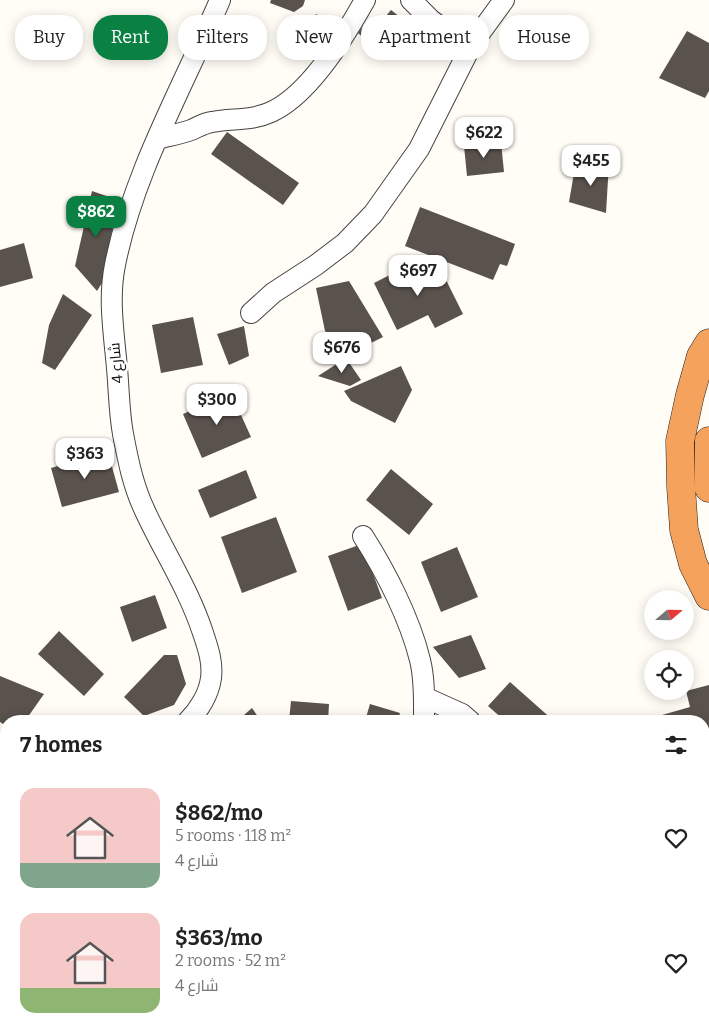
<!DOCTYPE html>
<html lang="en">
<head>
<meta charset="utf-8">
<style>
	body { margin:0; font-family:Bitter,Cairo,serif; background:#f6f6f6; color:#222; height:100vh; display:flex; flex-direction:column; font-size:19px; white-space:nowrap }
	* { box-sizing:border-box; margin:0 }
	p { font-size:16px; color:#767676 }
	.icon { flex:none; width:28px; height:28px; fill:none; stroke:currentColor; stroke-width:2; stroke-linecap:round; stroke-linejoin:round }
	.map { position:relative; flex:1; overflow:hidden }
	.drawer { position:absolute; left:0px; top:715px; width:710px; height:321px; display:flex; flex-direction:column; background:#fff; border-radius:20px 20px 0 0; box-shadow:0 2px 12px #0003 }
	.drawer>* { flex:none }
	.guide { position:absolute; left:15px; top:15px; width:680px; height:45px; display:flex; gap:10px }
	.needle { width:32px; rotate:70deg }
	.fabs { position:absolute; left:644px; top:590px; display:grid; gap:10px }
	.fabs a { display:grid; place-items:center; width:50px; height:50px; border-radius:50%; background:#fff; box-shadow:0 2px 12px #0003; font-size:25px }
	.price { position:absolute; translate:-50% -42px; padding:0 11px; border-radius:10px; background:#fff; color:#222; font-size:16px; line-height:32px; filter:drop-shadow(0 1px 2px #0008) }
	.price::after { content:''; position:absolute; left:50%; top:30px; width:15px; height:11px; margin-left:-8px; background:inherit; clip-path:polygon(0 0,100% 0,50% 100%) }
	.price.active { background:#0b8043; color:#fff }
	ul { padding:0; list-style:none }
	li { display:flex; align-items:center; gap:15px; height:125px; padding:0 20px }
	li span { display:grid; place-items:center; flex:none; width:140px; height:100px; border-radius:15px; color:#555 }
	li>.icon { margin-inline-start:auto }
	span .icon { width:60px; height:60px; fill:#fffc; stroke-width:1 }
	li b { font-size:21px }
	h2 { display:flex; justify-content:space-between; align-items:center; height:60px; padding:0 20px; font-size:21px }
	.pill { padding:0 18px; border-radius:20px; background:#fff; box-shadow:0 2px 12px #0003; font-size:18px; line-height:45px }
	.pill.active { background:#0b8043; color:#fff }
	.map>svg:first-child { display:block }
</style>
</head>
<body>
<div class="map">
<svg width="709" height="1036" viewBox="0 0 709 1036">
	<rect width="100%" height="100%" fill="#fffdf5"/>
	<path fill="#5a524d" d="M271,0h34l-2,6 -9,6 -24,-9z
		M391,10l14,11 -25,31 -22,-19 8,-11 9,7z
		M316,14l11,6 4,-4 6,3 -17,32 -19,-11z
		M687,31l22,12v48l-4,7 -46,-20z
		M227,132l72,51 -16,22 -72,-51z
		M501,142l3,30 -37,4 -3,-30z
		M609,163l-3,50 -37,-11 6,-35z
		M92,191l26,9 -16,83 -5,8 -22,-25z
		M420,207l95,37 -8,22 -7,-2 -7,16 -88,-34z
		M24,243l9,35 -33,9v-37z
		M419,260l6,12 8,7 10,-5 20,40 -28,14 -7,-13 -31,15 -23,-47z
		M349,281l34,56 -32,16 -26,-22 -9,-43z
		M63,294l29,21 -37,55 -13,-7 7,-38z
		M193,317l10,48 -42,8 -9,-48z
		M244,326l5,30 -20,9 -12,-31z
		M346,358l15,22 -11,6 -32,-10z
		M401,366l11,24 -17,33 -44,-22 -7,-10z
		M231,393l20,44 -49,21 -19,-44z
		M108,452l11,40 -57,15 -11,-39z
		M391,469l42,35 -24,31 -43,-35z
		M246,470l11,28 -47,20 -12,-28z
		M276,517l21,55 -55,21 -21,-56z
		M362,544l20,54 -34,13 -20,-55z
		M457,547l21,50 -37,15 -20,-50z
		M155,595l12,33 -35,14 -12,-35z
		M59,631l45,43 -20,22 -46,-42z
		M471,635l15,34 -27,9 -26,-31z
		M164,655h13l9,29 -12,21 -30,11 -20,-19z
		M0,676l44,18 -19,27h-19v5l-6,-4z
		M510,682l44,39h-49l-17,-15z
		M709,685v46l-5,2v-12h-63l49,-14 -4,-16z
		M291,701l38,3 -1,17h-39z
		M370,704l30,9 -2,8h-33z
		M252,708l9,13h-24z
		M3,840l3,17v19l-6,1v-36z"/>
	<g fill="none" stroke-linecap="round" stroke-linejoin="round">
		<path stroke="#dbdad3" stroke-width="20" stroke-dasharray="20 10" stroke-linecap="butt" d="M704,840l5,-2"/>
		<g stroke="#444" stroke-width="22">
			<path id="street" d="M411,0l20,20 18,13 23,11
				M157,139c11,-3 23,-5 34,-9 7,-3 13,-7 21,-8 20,-4 40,-1 59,-10 38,-17 74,-76 94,-112
				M251,313l22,-20 43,-28 29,-22 28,-29 46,-65 53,-105 32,-44
				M363,536c23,36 47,83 57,124 5,20 4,41 4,61
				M424,697l38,17 8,7
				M188,721c11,-11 21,-27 23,-43 2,-16 -3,-30 -8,-45 -14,-43 -39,-81 -58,-122 -12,-25 -17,-51 -22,-77 -4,-22 -4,-44 -6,-66 -3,-34 -9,-69 -2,-103 18,-92 69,-180 105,-265
				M0,1020l6,-12
				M124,1036l1,-6"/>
		</g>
		<g stroke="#222" stroke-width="29">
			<path id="highway" d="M709,343l-8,13 -11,39 -10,46 1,46 3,43 9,34 16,32
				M709,441v47
				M704,906l5,-8
				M704,974l5,-11
				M661,1036l1,-6
				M688,1036l1,-6"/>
		</g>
		<use href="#street" stroke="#fff" stroke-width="20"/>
		<use href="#highway" stroke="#f5a25d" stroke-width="28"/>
	</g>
	<g text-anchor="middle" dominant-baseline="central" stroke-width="5" stroke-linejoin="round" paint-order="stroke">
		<g font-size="15" fill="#111" stroke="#fff">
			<text transform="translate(116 363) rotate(-95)">شارع 4</text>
		</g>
	</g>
</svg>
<div class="fabs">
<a><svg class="needle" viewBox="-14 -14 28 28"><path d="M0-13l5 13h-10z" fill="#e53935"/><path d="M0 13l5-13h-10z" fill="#767676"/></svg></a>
<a><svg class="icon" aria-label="locate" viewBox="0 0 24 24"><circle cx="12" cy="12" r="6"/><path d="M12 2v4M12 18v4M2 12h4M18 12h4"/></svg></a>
</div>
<b class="price" style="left:484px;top:159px">$622</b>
<b class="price" style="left:591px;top:187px">$455</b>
<b class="price active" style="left:96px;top:238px">$862</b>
<b class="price" style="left:418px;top:297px">$697</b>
<b class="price" style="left:342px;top:374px">$676</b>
<b class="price" style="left:217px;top:426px">$300</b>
<b class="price" style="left:85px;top:480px">$363</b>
<div class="guide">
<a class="pill">Buy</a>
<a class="pill active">Rent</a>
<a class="pill">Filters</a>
<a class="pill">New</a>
<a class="pill">Apartment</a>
<a class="pill">House</a>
</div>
<section class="drawer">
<h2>7 homes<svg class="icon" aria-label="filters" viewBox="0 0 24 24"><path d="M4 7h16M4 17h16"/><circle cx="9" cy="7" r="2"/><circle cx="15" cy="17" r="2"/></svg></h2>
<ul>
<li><span style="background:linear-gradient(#f6c9c9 75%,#7fa58c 0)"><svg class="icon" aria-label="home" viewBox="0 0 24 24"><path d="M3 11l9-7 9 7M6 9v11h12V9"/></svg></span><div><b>$862/mo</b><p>5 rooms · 118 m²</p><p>شارع 4</p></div><svg class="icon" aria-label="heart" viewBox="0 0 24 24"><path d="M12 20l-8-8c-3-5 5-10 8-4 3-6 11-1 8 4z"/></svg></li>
<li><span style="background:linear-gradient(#f6c9c9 75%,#8fb573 0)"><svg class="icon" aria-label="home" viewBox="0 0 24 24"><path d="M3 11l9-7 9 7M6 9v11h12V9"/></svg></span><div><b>$363/mo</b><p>2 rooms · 52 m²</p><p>شارع 4</p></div><svg class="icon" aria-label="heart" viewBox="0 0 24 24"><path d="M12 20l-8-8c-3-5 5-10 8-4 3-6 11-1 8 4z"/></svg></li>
</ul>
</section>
</div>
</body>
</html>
